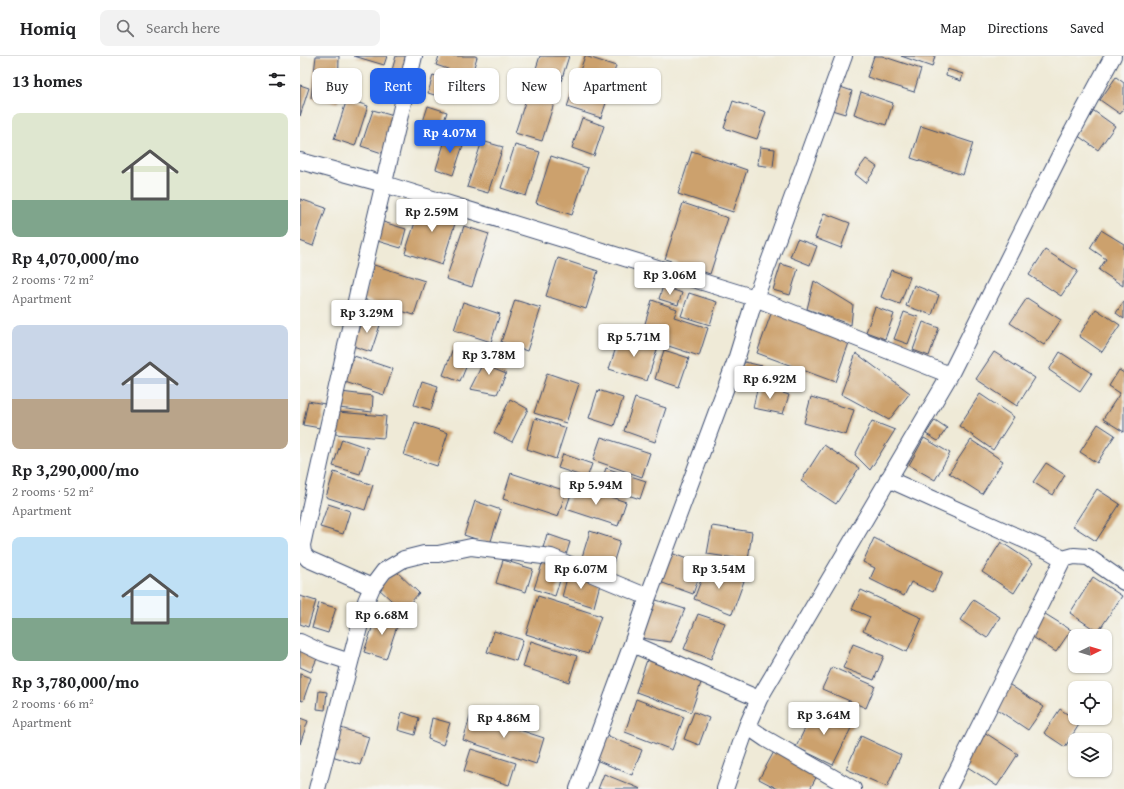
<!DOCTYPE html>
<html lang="en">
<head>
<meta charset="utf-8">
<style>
	body { margin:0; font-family:"Gentium Book Plus",serif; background:#f2f2f2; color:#202124; height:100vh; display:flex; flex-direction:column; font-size:15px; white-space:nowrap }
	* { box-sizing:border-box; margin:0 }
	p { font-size:13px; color:#757577 }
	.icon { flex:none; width:22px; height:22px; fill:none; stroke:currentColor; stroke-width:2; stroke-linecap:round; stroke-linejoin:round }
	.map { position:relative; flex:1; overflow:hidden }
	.drawer { display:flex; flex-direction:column; background:#fff; width:300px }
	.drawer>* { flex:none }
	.hud { position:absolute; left:12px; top:12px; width:380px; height:36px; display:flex; gap:8px }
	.needle { width:26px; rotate:85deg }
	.controls { position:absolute; left:768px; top:573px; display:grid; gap:8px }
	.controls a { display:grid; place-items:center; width:44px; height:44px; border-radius:8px; background:#fff; box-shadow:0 1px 3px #0004; font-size:20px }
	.price { position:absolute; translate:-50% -34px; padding:0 9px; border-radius:4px; background:#fff; color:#222; font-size:13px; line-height:26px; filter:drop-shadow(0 1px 2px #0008) }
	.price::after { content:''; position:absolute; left:50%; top:24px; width:12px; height:9px; margin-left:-6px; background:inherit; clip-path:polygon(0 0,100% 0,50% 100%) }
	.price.selected { background:#2563eb; color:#fff }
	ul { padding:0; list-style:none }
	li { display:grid; align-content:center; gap:8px; height:212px; padding:0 12px }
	li span { display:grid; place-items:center; height:124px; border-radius:8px; color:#555 }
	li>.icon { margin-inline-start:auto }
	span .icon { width:72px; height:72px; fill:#fffc; stroke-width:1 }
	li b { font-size:17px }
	h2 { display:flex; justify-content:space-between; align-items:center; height:48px; padding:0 12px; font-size:17px }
	.pill { padding:0 14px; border-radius:8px; background:#fff; box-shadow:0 1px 3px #0004; font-size:14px; line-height:36px }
	.pill.selected { background:#2563eb; color:#fff }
	header { display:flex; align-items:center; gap:24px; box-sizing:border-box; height:56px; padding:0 20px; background:#fff; border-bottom:1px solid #e0e0e0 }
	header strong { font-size:19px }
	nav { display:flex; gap:22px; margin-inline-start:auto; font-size:14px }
	.search { width:280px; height:36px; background:#f2f2f2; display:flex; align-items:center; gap:10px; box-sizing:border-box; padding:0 14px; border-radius:8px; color:#757577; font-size:15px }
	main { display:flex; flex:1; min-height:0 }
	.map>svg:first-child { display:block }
</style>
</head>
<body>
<header>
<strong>Homiq</strong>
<div class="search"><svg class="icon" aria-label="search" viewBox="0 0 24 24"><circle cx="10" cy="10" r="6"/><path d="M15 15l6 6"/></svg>Search here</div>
<nav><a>Map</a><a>Directions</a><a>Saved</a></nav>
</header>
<main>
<section class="drawer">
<h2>13 homes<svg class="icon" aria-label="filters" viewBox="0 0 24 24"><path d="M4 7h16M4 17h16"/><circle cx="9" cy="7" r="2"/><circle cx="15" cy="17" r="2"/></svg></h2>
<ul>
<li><span style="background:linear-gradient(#dfe7d0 70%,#7fa58c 0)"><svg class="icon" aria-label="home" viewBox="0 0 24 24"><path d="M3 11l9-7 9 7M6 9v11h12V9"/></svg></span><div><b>Rp 4,070,000/mo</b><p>2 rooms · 72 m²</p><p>Apartment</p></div></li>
<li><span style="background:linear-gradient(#c9d6e8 60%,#b9a48a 0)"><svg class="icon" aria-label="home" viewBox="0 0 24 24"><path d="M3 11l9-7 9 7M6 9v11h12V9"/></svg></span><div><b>Rp 3,290,000/mo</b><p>2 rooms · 52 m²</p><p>Apartment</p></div></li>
<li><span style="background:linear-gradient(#bfe0f5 65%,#7fa58c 0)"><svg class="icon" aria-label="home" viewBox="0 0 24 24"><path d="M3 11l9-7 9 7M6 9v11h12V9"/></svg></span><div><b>Rp 3,780,000/mo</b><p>2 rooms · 66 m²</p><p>Apartment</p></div></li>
</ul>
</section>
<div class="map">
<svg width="824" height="733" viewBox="0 0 824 733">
	<rect width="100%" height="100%" fill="#f6f6f2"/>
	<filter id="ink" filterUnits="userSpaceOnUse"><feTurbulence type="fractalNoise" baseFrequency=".025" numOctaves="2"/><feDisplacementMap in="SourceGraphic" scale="8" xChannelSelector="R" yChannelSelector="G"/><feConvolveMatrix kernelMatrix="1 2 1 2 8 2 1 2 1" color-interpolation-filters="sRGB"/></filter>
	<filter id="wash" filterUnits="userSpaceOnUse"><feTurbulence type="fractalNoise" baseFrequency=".012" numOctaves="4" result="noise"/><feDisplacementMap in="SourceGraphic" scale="16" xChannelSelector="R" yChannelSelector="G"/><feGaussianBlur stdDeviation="0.9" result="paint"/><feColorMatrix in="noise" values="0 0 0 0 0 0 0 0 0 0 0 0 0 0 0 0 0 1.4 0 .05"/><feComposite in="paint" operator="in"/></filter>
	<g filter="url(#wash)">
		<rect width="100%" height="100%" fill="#efead7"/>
		<g id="blocks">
			<path fill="#cca16d" d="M16,0h23l-1,47 -27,-5z
				M54,0h33l-3,9z
				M96,0h14l-3,15 -15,-1z
				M139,0h36l2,1 -6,20 -35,-12z
				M240,0h29l-27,85 -27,-8z
				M285,0l31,10 -8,26 -32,-10z
				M574,0h8l39,13 -7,23 -47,-15z
				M601,0h34l-3,11z
				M647,13l16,5 -2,7 -15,-5z
				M133,19l26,9 -5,17 -26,-8z
				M816,21l8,6v26l-4,5 -20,-14z
				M529,27l23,8 -7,23 -23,-7z
				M0,29l9,3 -9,28z
				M274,30l34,11 -7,21 -34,-11z
				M561,36l32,11 -7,22 -32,-11z
				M47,43l21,7 -13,40 -21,-7z
				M433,45l33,11 -9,27 -33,-11z
				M128,50l19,6 -10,31 -19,-6z
				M73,54l24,7 -12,37 -24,-8z
				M794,55l21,15 -17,24 -21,-15z
				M282,62l22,8 -10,30 -22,-8z
				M621,70l52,17 -10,32 -52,-17z
				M147,78l18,5 -12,36 -17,-6z
				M182,85l21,6 -15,46 -21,-6z
				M215,89l25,7 -14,44 -25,-8z
				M460,91l15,2 -2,18 -15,-2z
				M392,95l55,19 -14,42 -55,-18z
				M251,100l37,12 -16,47 -36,-12z
				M566,103l11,8 -11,16 -11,-9z
				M0,143l26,9 -13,38 -13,-5z
				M122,145l36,13 -16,51 -37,-12z
				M383,147l45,15 -18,56 -45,-15z
				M524,157l26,10 -9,25 -26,-10z
				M80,165l26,8 -5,19 -27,-8z
				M164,170l25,8 -17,53 -26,-8z
				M801,174l23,14 -1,42 -24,-16 7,-11 -16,-11z
				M497,183l20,7 -7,19 -20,-8z
				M745,194l33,21 -17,25 -32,-21z
				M258,202l40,13 -12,38 -40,-13z
				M481,208l17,5 -8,26 -17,-5z
				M74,209l51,16 -11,34 -51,-16z
				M591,214l19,7 -10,27 -19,-7z
				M514,225l39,24 -2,20 -44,-16z
				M614,229l25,10 -7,20 -26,-9z
				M363,230l19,7 -4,12 -19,-6z
				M389,237l28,9 -7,23 -29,-9z
				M727,242l34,22 -17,25 -34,-22z
				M215,244l26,8 -14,43 -26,-9z
				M352,244l25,9 -3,8 34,11 -9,28 -58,-19z
				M824,245v18l-8,-6z
				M163,246l37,12 -9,28 -37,-12z
				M575,251l19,7 -9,25 -19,-7z
				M796,253l24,16 -18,27 -23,-16z
				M472,255l78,29 -15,42 -78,-29z
				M604,256l14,5 -10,27 -14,-5z
				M63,260l18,6 -10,30 -18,-6z
				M623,266l16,6 -10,28 -16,-6z
				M320,279l38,12 -11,34 -38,-12z
				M155,287l18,7 -13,32 -17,-7z
				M364,294l25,8 -10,29 -24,-8z
				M694,296l41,26 -18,28 -41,-27z
				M760,296l32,21 -12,18 -31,-21z
				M556,297l54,40 -21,27 -48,-26z
				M187,299h13l-6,14 12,5 -9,20 -27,-5z
				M54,300l39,13 -9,26 -39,-13z
				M445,306l17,4 -27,11z
				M474,313l26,10 -4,10 -26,-10z
				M819,314l5,3v59l-21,-13 17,-26 -11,-7z
				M247,317l32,11 -13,39 -32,-10z
				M122,325l16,5 -7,24 -17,-5z
				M458,329l31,10 -6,19 -30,-6z
				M298,334l25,8 -9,28 -25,-8z
				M41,336l32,4 -1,16 -33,-4z
				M680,338l34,23 -21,33 -34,-24z
				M511,341l43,13 -8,25 -42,-12z
				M335,342l31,10 -11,34 -31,-11z
				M210,343l18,10 -16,33 -18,-9z
				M8,345l17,3 -5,24 -17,-3z
				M37,356l49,4 -2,22 -49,-4z
				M235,362l31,10 -10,31 -29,-10z
				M635,364l12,8 -9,13 -12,-7z
				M572,365l23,9 -25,40 -15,-15z
				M115,366l33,11 -11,33 -33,-11z
				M798,368l17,11 -18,28 -17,-11z
				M301,381l49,16 -8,24 -49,-17z
				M624,382l26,15 -15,27 -26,-15z
				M42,383l26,9 -8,26 -27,-8z
				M671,384l32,21 -21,33 -33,-21z
				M524,389l35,23 -23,36 -35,-23z
				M263,398l29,10 -5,14 -29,-10z
				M746,407l19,12 -12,20 -20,-13z
				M306,412l40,13 -6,18 -40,-13z
				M34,416l39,13 -8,25 -39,-13z
				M211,417l55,18 -8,26 -55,-18z
				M274,429l52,17 -8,24 -52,-17z
				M797,433l23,15 -24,37 -23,-15z
				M175,445l26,9 -11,34 -26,-9z
				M28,448l22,7 -7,23 -23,-7z
				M412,470l40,6 -4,28 -41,-6z
				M290,475l30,10 -8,26 -30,-10z
				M247,478l23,8 -4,13 -23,-7z
				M574,482l69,34 -10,20 -22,-10 -7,14 -34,-17 5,-11 -12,-6z
				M701,486l32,21 -19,30 -32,-21z
				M371,497l32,12 -10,29 -33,-12z
				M203,504l30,9 -7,23 -30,-9z
				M243,505l21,7 -9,28 -21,-7z
				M406,511l38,14 -12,33 -38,-15z
				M95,514l24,23 -16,18 -25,-23z
				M268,518l32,10 -6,23 -32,-10z
				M793,521l29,19 -24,36 -28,-19z
				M561,534l61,28 -15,34 -44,-21 7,-14 -18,-8z
				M0,540l16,5 -8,26 -8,-3z
				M238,540l63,20 -13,38 -62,-20z
				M353,543l32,10 -14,33 -30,-4z
				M673,544l27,17 -13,21 -27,-18z
				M19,547l17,5 -8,25 -16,-5z
				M742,556l29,18 -15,22 -28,-18z
				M77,557l22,7 -13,39 -22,-7z
				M398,558l27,9 -14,36 -27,-10z
				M194,575l29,9 -7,21 -29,-9z
				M231,585l46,15 -8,26 -46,-15z
				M553,588l31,12 -10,24 -31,-12z
				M0,589l19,9 -8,18 -11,-5z
				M347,604l55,20 -11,32 -55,-20z
				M532,611l43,19 -9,22 -44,-19z
				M0,618l11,4 -8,23 -3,-1z
				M707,627l37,24 -16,23 -36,-24z
				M19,635l8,1 -2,18 -8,-1z
				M336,643l48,18 -12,33 -47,-18z
				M516,650l37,18 -20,41 -37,-18z
				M760,653l20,14 -15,24 -21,-14z
				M102,656l17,6 -4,17 -17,-5z
				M394,656l15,6 -10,27 -15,-6z
				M171,658l73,24 -8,26 -73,-24z
				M0,662l8,3 -8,23z
				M132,662l18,5 -7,22 -15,-6z
				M41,672l28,9 -9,28 -28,-9z
				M684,676l34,22 -21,32 -34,-22z
				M306,679l36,15 -10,25 -36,-15z
				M561,680l40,19 -14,32 -41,-18z
				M476,692l43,24 -9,17h-32l-19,-10z
				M171,693l45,14 -7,22 -45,-14z
				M304,718l37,15h-43z"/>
		</g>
	</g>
	<g filter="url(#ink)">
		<use href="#blocks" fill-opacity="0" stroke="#3b4b70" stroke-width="1"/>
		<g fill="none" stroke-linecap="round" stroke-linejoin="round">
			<g stroke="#3b4b70" stroke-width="18">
				<path id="street" d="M0,105l84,23 371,114 195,77
					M588,423l161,72 14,8 -115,230
					M763,503l11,-3 14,1 36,25
					M72,531l-64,-28 -5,-6 -1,-8 56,-253 56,-236
					M0,586l23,11 27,9
					M332,588l127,55
					M447,670l19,13 87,50
					M17,733l49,-188 6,-14 12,-16 20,-12 20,-5h14l33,-7 80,10 97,40
					M278,733l54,-145 16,-47 88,-237 19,-62 14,-36 75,-206
					M425,733l22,-63 12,-27 191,-324 115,-230 48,-89"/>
			</g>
			<use href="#street" stroke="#fff" stroke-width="16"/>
		</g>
	</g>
</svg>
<div class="controls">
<a><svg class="needle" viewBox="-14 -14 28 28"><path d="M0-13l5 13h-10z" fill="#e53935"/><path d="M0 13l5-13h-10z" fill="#757577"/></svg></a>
<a><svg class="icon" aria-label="locate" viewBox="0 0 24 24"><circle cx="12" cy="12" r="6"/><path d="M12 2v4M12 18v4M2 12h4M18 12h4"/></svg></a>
<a><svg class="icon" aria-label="layers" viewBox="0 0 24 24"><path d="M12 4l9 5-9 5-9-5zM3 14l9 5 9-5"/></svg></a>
</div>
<b class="price selected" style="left:150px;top:98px">Rp 4.07M</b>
<b class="price" style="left:132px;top:177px">Rp 2.59M</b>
<b class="price" style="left:370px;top:240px">Rp 3.06M</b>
<b class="price" style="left:67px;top:278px">Rp 3.29M</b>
<b class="price" style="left:334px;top:302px">Rp 5.71M</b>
<b class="price" style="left:189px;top:320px">Rp 3.78M</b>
<b class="price" style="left:470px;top:344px">Rp 6.92M</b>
<b class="price" style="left:296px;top:450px">Rp 5.94M</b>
<b class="price" style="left:281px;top:534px">Rp 6.07M</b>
<b class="price" style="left:419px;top:534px">Rp 3.54M</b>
<b class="price" style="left:82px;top:580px">Rp 6.68M</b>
<b class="price" style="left:524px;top:680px">Rp 3.64M</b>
<b class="price" style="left:204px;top:683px">Rp 4.86M</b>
<div class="hud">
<a class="pill">Buy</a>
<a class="pill selected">Rent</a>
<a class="pill">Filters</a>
<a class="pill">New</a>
<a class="pill">Apartment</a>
</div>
</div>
</main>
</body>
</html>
